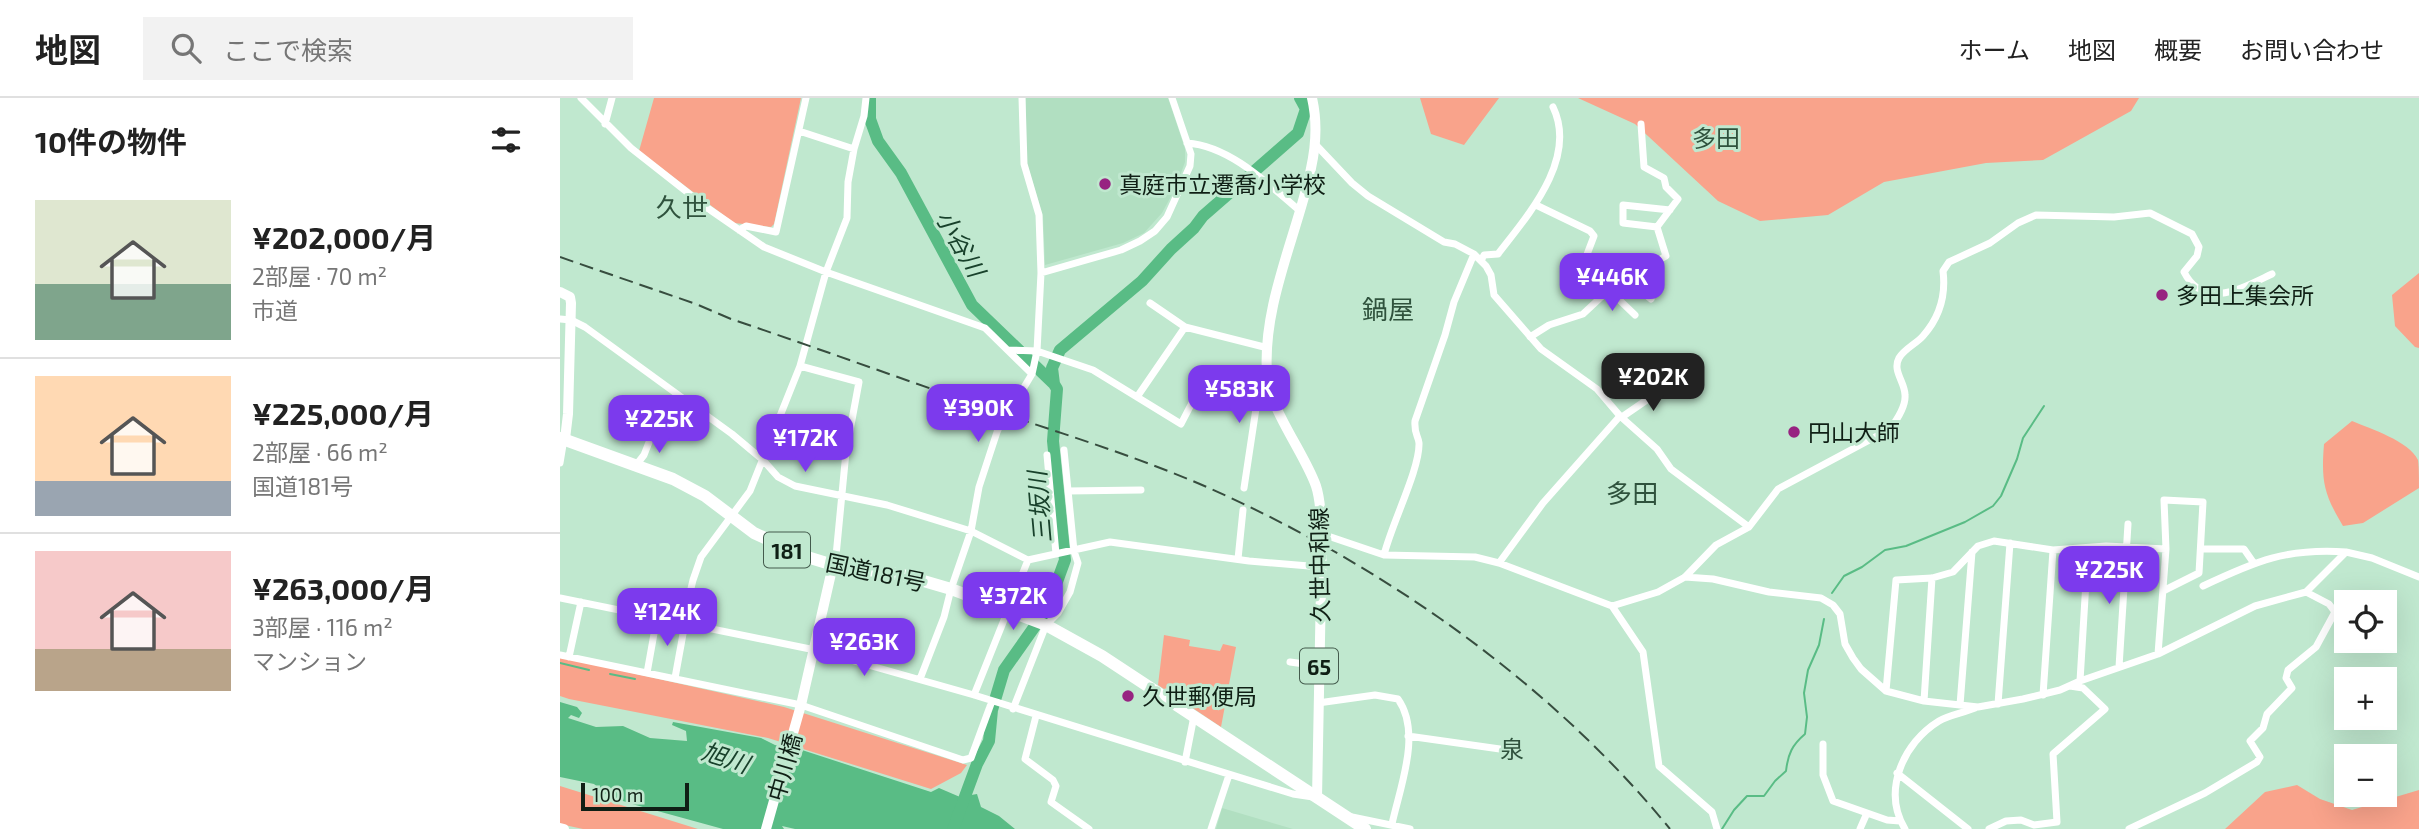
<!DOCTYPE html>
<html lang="ja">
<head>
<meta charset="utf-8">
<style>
	body { margin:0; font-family:"Exo 2","Noto Sans JP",sans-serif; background:#f2f2f2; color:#222; height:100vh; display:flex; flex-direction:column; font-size:26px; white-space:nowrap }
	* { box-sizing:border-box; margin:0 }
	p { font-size:23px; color:#767676 }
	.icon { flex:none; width:38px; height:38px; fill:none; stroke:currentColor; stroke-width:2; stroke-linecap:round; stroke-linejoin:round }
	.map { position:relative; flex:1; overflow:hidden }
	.panel { display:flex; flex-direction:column; background:#fff; width:560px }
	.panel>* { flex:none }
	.fabs { position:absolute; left:1774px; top:492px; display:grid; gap:14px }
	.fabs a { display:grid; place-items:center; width:63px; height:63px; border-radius:0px; background:#fff; box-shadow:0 7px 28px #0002; font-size:35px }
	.scale { position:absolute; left:21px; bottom:18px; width:108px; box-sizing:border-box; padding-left:7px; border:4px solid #0f1f15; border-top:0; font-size:19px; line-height:24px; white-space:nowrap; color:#0f1f15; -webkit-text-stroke:5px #c0e8cf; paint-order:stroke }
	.price { position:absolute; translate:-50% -60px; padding:0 16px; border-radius:14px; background:#7c3aed; color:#fff; font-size:23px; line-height:46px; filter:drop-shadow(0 2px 4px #0008) }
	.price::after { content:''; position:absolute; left:50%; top:42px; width:21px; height:16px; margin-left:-10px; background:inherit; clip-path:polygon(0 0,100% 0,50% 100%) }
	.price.active { background:#222; color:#fff }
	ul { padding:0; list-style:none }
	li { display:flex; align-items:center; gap:21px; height:175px; padding:0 35px }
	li+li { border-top:2px solid #e0e0e0 }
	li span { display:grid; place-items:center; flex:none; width:196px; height:140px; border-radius:0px; color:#555 }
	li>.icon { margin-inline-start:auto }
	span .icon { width:84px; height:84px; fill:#fffc; stroke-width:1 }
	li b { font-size:30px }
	h2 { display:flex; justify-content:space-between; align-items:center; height:84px; padding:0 35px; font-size:30px }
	header { display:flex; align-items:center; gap:42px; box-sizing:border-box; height:98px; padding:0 35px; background:#fff; border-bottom:2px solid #e0e0e0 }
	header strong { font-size:33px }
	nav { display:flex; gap:38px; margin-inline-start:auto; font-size:24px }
	.search { width:490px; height:63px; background:#f2f2f2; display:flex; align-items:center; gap:18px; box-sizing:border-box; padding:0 24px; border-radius:0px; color:#767676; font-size:26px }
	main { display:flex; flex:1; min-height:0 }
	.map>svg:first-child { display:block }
</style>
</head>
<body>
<header>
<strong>地図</strong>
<div class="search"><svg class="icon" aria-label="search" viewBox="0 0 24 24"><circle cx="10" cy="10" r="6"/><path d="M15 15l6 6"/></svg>ここで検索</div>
<nav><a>ホーム</a><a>地図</a><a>概要</a><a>お問い合わせ</a></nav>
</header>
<main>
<section class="panel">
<h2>10件の物件<svg class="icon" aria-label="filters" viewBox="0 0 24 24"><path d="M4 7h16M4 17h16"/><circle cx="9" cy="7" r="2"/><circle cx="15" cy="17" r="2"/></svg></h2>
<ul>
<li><span style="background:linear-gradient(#dfe7d0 60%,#7fa58c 0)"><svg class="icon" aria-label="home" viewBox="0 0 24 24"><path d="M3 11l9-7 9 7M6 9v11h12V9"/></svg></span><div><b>¥202,000/月</b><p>2部屋 · 70 m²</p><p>市道</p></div></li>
<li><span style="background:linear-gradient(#ffd9b3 75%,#9aa5b1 0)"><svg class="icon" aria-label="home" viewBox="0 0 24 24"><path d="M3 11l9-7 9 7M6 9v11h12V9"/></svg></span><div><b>¥225,000/月</b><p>2部屋 · 66 m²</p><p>国道181号</p></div></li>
<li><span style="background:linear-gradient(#f6c9c9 70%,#b9a48a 0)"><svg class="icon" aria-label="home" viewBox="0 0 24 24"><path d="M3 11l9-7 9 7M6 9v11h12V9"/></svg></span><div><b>¥263,000/月</b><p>3部屋 · 116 m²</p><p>マンション</p></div></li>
</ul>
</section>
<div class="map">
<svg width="1859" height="731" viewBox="0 0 1859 731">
	<rect width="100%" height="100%" fill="#c0e8cf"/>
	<path fill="#b1dfc1" d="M466,0h142l17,51v13l-9,25 -14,26 -18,20 -21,10 -78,22 -2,-49 -17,-56z
		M662,710l71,21h-77z"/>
	<path fill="#f9a38b" d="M94,0h147l-27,126 -3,3 -37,-4 -95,-72z
		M860,0h79l-35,47 -33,-11z
		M1018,0h561l-8,13 -88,49 -57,3 -102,19 -56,33 -68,6 -42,-20 -83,-77z
		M1859,175v75l-4,-1 -20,-21 -3,-31z
		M1792,323c19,8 57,20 66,39 1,7 1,20 1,28l-56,35 -20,3c-19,-32 -22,-44 -19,-82z
		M604,537l26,5 -1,6 31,5 3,-7 13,3 -15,80 -63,-42z
		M0,559l224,50 183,58 -6,8 -30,16 -163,-51 -199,-39 -9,-3z
		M1737,687l23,14 32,11 67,-20v39h-194l40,-37z
		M0,688l138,43h-115l-23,-5z"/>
	<path fill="#59bc85" d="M0,604l17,5 5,6 -3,5 -8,-3 -3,3 28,9 27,-1 27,12 37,3 -1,-10 -14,-6 1,-3 88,16 14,7 27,5 129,42 8,-4 21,9 17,-3 4,13 18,9 16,13h-220l-13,-3 2,3h-61l-91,-25 -24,-8 -14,-12 -34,-7z"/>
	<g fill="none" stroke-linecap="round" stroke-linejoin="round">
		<path stroke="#59bc85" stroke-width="2" d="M1272,495l12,-17 18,-9 23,-17 21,-4 59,-24 28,-16 8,-10 16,-37 6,-21 21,-32
			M0,565l29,7
			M50,576l25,5
			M1162,731l12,-19 13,-14h17l11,-15 11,-10c2,-17 6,-26 19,-37l2,-17 -3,-24 4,-23 11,-25 5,-26"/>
		<path stroke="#59bc85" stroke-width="12" d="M310,0v21l8,22 23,32 71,132 82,79
			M393,731l24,-65 12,-23 3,-31 12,-40 43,-61 18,-49 -12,-119 4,-52 -3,-5 -2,-16 8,-18 82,-69 29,-32 23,-21 9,-12 95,-83 8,-24 -6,-11"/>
		<path stroke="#fff" stroke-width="7" d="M21,0l50,50 75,59 58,40 62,25 159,56 47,46
			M45,26l7,-26
			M239,33l55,18
			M627,45c43,3 81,41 113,68
			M756,47l36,38 16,13 76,46 11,2 19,10 12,12 5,9 3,20 47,54 56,40 23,27 37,33 14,20 78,58
			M976,107l54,26 4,5 -8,21 27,29
			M1097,129l-34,-4v-18l47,5
			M179,132l7,-4 30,6 30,-134
			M921,163l3,-6 14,-1c30,-39 80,-95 55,-147
			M481,175l80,-23 19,-9 15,-10 12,-14 23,-51 1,-12 -19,-56
			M1067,181l24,20
			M1049,192l26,25
			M590,205l35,24 83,21
			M0,221l11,1 14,7 147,107 31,26 15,17 17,9 92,19 84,26 57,29 82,-18 139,19 72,6
			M970,239l19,-12 34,-11 30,-28 53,-30 -9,-29 21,-28 -12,-12 -2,-9 -20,-11 -3,-43
			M448,252l29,1 56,19 88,54 14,-27
			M240,268l59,16 -13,70 -10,104 -3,9
			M577,299l48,-70
			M1062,319l45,-31
			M487,357l9,99
			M0,365l4,-24
			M77,366l7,-9 9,-23
			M684,390l16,-106 6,-6
			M508,393l73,-1
			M762,436l62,21 91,2 24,6 113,43 31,46 16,114 53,46 5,17
			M1641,451h43l9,13
			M824,457c7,-30 36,-86 35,-112 -1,-8 -5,-9 -4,-22l30,-86 9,-33 20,-48
			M678,461l5,-49
			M939,465l44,-60 77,-87
			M1125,479l28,2 56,13 52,6 12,7 7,9 5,30 8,14 8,11 25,22 38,10 54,6 45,-8 37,-9 20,-9 78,-27 97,-48 51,-14 40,-40 26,6 47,19
			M1643,488c53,-25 83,-38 143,-34
			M1603,493l36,-18 4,-71 -39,-2 2,49
			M0,500l255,52 159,45 319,99 20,3
			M1052,508l46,-14 27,-15 31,-32 33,-18 29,-38 112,-60c6,-8 16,-23 15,-34 0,-13 -13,-24 -6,-37 5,-9 17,-14 24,-22 17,-19 23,-41 20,-65l6,-9 41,-19 28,-20 18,-8 78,2 36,-4 42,21 7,13 -2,9 -13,16c20,39 58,16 88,2
			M123,524l10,-42 8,-23 49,-66 50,-125 26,-94 21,-54 1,-36 6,-33 10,-33 2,-18
			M0,557l241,50 162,55 8,-2 21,-57
			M9,559l12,-55
			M730,564l29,4
			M1559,569l9,-143
			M87,575l10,-56
			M115,580l10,-55
			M360,581l24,-62 7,-28 20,-58 8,-44 18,-55 9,-21 11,-12 15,-25 5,-23 4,-78 -2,-58 -15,-51 -2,-66
			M1520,583l8,-133
			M1326,593l10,-111 36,-2 21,-6 25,-26 16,-5 59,9 53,-4 60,3 -8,105
			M414,597l54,-135
			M1483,597l10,-145
			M1364,603l8,-123
			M758,605l57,-8 23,4c24,34 2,88 -6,125
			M1438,606l12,-161
			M1400,607l12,-153
			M453,611l33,-84 12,-12 12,-21 8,-29 -4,-12 -10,-101
			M476,618l-11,43 28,21 3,6 -5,16 38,27
			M848,638l99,14
			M1263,646v31l10,26 54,19 13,1
			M625,664l9,-46
			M1337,675l71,56
			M792,719l58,12
			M651,731l18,-54
			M1300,731l7,-16
			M1345,731c-23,-38 -2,-86 34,-108 10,-6 24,-8 36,-13
			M1429,731l17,-8 15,-1 13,5 23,-3 -4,-68 52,-45 -22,-21 -13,-2
			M1569,731l76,-36 52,-31 3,-5 -10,-16 13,-13 4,-14 25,-26 -6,-10 2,-8 28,-23 19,-35 -6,-8 -23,-12"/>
		<path stroke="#fff" stroke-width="10" d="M0,194l10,5 1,6 -3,111 -3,25
			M0,730l4,1
			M206,731l35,-124 32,-140"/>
		<path stroke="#fff" stroke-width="10" d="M752,0c8,35 1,66 -8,99 -16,58 -41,117 -37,177 2,35 37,78 49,112 5,15 5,32 6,48l-5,264"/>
		<path stroke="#fff" stroke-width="12" d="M0,340l113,41 32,17 49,37 50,23 29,9 70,10 48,14 95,36 56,31 263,173"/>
		<path stroke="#374d3f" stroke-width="2" stroke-dasharray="14 7" stroke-linecap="butt" d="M0,159l136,47 35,15c92,31 182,64 273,95 69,23 139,45 205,74 173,77 341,194 461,341"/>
	</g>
	<g fill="#972381" stroke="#c0e8cf" stroke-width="2.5">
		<circle cx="545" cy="86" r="7"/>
		<circle cx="1602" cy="197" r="7"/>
		<circle cx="1234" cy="334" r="7"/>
		<circle cx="568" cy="598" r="7"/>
	</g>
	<g text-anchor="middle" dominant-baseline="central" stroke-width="6" stroke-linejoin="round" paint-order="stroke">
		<g fill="#c0e8cf" stroke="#445b4d" stroke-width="2">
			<rect x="204" y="434.5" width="46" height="35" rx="5"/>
			<rect x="740" y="550.5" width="38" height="35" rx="5"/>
		</g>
		<g font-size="21" font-weight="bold" fill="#0f1f15">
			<text x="227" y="452">181</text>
			<text x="759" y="568">65</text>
		</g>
		<g font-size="23" fill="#0f1f15" stroke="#c0e8cf" text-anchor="start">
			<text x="559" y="86">真庭市立遷喬小学校</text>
			<text x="1616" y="197">多田上集会所</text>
			<text x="1248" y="334">円山大師</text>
			<text x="582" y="598">久世郵便局</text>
		</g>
		<g font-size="23" fill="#0f1f15" stroke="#c0e8cf">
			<text transform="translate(759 467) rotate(-91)">久世中和線</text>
			<text transform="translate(316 474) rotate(12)">国道181号</text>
			<text transform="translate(224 669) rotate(-74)">中川橋</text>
		</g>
		<g font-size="24" fill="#2f523d" stroke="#c0e8cf">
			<text x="1156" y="39">多田</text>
			<text x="952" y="650">泉</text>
		</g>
		<g font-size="24" font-style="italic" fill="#18412b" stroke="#c0e8cf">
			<text transform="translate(401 145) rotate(60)">小谷川</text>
			<text transform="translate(479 409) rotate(-95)">三坂川</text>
			<text transform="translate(166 659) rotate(18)">旭川</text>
		</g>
		<g font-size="26" fill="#2f523d" stroke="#c0e8cf">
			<text x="122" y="108">久世</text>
			<text x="828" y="210">鍋屋</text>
			<text x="1072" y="394">多田</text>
		</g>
	</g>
</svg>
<div class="fabs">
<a><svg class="icon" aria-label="locate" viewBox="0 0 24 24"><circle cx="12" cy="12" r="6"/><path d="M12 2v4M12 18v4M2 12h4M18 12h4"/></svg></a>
<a>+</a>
<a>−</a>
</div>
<div class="scale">100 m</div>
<b class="price" style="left:1052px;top:215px">¥446K</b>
<b class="price active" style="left:1093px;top:315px">¥202K</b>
<b class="price" style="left:679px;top:327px">¥583K</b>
<b class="price" style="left:418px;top:346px">¥390K</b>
<b class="price" style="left:99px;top:357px">¥225K</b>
<b class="price" style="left:245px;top:376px">¥172K</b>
<b class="price" style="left:1549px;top:508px">¥225K</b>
<b class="price" style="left:453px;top:534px">¥372K</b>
<b class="price" style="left:107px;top:550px">¥124K</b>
<b class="price" style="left:304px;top:580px">¥263K</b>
</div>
</main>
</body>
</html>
